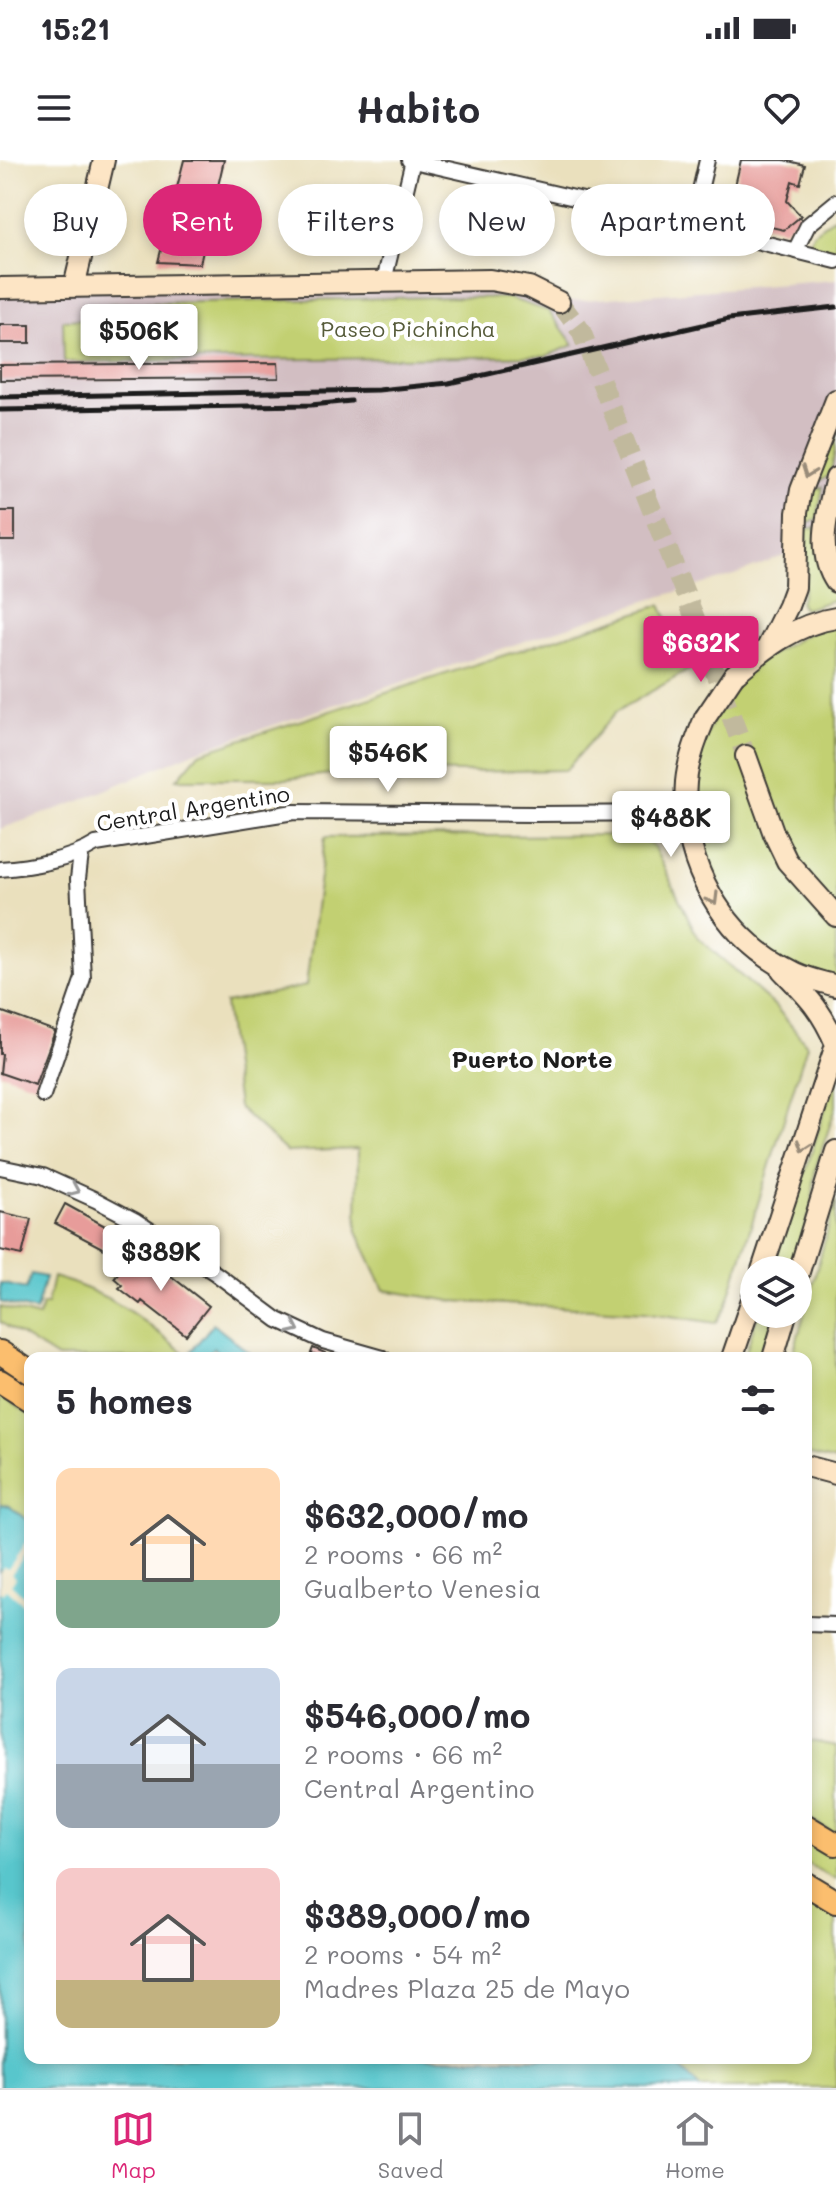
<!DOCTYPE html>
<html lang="en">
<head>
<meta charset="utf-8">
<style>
	body { margin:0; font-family:Mali,sans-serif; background:#f2f2f3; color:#2b2b33; height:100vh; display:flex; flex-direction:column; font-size:30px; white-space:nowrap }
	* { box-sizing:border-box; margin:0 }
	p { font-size:26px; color:#7c7c81 }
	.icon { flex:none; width:44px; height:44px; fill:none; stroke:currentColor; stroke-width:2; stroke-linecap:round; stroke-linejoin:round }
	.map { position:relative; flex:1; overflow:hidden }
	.drawer { position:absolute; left:24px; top:1192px; width:788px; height:712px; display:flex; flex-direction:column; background:#fff; border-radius:16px; box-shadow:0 4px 12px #0003 }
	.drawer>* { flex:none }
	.top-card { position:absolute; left:24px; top:24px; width:788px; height:72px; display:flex; gap:16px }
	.buttons { position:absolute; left:740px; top:1096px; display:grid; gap:16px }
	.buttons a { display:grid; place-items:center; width:72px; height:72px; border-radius:50%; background:#fff; box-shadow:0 4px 12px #0003; font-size:40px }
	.price { position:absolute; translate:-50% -68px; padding:0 18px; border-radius:8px; background:#fff; color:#222; font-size:26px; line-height:52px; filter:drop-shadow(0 2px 4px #0008) }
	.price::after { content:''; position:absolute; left:50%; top:48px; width:24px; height:18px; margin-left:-12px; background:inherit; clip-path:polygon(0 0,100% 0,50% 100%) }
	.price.active { background:#db2777; color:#fff }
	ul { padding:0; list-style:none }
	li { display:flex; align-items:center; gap:24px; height:200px; padding:0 32px }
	li span { display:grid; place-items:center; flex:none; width:224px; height:160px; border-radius:16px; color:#555 }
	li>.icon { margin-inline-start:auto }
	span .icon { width:96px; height:96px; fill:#fffc; stroke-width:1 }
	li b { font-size:34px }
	h2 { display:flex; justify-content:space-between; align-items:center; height:96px; padding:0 32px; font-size:34px }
	.tag { padding:0 28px; border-radius:36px; background:#fff; box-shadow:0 4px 12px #0003; font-size:28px; line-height:72px }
	.tag.active { background:#db2777; color:#fff }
	.status { display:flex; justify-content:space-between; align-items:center; height:56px; padding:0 40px; background:#fff; direction:ltr }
	.status svg { height:22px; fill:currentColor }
	header { display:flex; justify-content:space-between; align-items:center; height:104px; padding:0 32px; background:#fff; font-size:36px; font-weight:700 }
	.tabs { display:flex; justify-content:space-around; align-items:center; height:112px; border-top:2px solid #e1e1e2; background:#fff; font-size:22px; color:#7c7c81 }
	.tabs a { display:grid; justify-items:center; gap:4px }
	.tabs .active { color:#db2777 }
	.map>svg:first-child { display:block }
</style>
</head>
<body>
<div class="status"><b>15:21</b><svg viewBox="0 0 49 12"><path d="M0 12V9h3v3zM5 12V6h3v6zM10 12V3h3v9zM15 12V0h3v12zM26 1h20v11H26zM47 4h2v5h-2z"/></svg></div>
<header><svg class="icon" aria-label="menu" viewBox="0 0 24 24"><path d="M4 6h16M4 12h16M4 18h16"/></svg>Habito<svg class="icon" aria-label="heart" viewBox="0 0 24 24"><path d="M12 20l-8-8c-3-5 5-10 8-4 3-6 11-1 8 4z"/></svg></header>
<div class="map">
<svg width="836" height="1928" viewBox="0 0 836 1928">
	<rect width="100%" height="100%" fill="#fff"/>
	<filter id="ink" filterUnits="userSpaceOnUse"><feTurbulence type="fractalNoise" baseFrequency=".0125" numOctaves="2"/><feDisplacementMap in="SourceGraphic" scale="16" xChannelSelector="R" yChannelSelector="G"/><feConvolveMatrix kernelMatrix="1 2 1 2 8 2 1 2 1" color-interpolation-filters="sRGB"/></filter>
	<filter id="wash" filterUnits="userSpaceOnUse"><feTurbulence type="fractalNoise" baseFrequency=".006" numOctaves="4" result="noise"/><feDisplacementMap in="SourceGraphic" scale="32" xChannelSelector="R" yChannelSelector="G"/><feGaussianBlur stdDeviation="1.8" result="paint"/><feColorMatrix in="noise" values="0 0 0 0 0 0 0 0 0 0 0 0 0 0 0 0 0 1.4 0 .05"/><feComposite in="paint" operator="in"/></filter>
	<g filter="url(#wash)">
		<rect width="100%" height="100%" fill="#eae0bd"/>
		<path fill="#d2bec2" d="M490,120l69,22 277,-22v256l-99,38 -98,29 -443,148 -116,50 -80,28v-541z"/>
		<path fill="#c2d072" stroke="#6f7647" stroke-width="2" d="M836,56v38l-18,-4 -8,-7 3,-10z
			M445,137l63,1 41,13 25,34 -28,11 -482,6 -1,-42 30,-1 16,-15z
			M836,260c0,17 0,40 -7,55 -4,5 -13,7 -18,9z
			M823,327l-6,33 -12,4 5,-33z
			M815,367l12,54 9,13v5l-30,10 -4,-1 -2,-5 4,-15 1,-58z
			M661,445l29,64 -74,43 -50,58 -105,2 -95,-2 -80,9h-109l22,-26z
			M836,458v368l-62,-24 -71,-80 -17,-102 48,-105z
			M632,675l21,10 45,93 77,68 32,39 -81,262 -10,16 -72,-11 -192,-11 -68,-11 -27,-59 1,-82 -71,3 -49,-45 -13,-104 81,-17 19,-149z
			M836,914v33l-21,63 -3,34 -19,66h-22l23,-75 12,-25z
			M836,1040v261l-30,-7v-96h-14z
			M53,1117c59,16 91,43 137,81h-133l-57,-36v-15l39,10 3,-13h5z
			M758,1154h22l-14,44h-22z
			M0,1236l30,19v116l-2,-10 -19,-15 -9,-2z
			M806,1580l30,6v89l-30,-19z
			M806,1676l30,17v27l-30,-17z
			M806,1738l30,19v171h-136l-30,-30h136z"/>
		<path fill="#58c6cc" stroke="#3a7174" stroke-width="2" d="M31,1114l14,3 -9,34 -36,-9v-19l26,6z
			M213,1164l38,30 -3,4h-22l-13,-10 -8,10h-5l-9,-7z
			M0,1344l9,2 19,15 2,10v527h640l30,30h-700z"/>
		<path fill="#eae0bd" d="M30,1377v10l-18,26 4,5 -5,6 19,18v8l-23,-20 -4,4 -3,-2v-20l4,-5 4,2z"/>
		<g id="blocks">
			<path fill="#e79c9a" d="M184,0h40l-24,104 -42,-2z
				M741,0h43l21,5 -5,19 -8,-3 -5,20 14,15 -17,14 -44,-10 -10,-13z
				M0,165h30v18h-30z
				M278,203l1,15 -279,2v-15z
				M0,351h15v30h-15z
				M0,851l55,20 -20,54 -35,-12 2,-19h-2z
				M65,1044l40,22 13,7 -14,16 -49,-26z
				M0,1052l31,7 -9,36 -22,-5z
				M136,1096l11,1 7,3 12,12 43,34 -23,29 -44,-34 -2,3 -21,-16 3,-3 -8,-7 14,-17z
				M313,1188l12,5 -1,4 -13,-4z"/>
		</g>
	</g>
	<g filter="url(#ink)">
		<use href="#blocks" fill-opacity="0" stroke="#3b3934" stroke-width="2"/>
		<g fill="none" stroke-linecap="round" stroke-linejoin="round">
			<path stroke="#c1b99d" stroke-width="20" stroke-dasharray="20 10" stroke-linecap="butt" d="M559,142l22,29 113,285 52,140"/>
			<g stroke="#3b3934" stroke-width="18">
				<path id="street" d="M409,0l283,65 144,36
					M692,65l15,-65
					M795,91l13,-26 28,-23
					M384,121l29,-121
					M0,709c29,-2 71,-9 96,-25l198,-32 241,2 150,-1
					M43,935l40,-117 -5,-99 3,-25
					M0,1007l43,9 53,24 40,21 79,52 63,47 45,21 60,17
					M806,1464l30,1"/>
			</g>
			<g stroke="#3b3934" stroke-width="24">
				<path id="secondary" d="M74,127l30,-127
					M0,128l490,-8 39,7 30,15
					M836,318c-8,32 -21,74 0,104
					M768,486l20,-40 7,-19 2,-74 4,-23 35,-90
					M734,515c30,-26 61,-51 102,-57
					M705,558c-9,21 -17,42 -19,64 -6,80 36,157 109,191 13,6 28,9 41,13
					M746,596l28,78 13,27 49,55
					M782,810c26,27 39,39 54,74
					M762,1110l74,-225
					M798,1115l38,-124
					M732,1198l22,-64
					M773,1198l13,-44
					M806,1306l30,8"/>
			</g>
			<g stroke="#3b3934" stroke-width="26">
				<path id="primary" d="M0,1192l30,20
					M0,1221l30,19
					M806,1666l30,18
					M806,1724l30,18"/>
			</g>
			<use href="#street" stroke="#fff" stroke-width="14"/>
			<use href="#secondary" stroke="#fde5c5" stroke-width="20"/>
			<use href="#primary" stroke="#fbbe6e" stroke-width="22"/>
			<path stroke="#1c1c1c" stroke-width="5" d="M0,237l378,-7 71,-7 280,-64 107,-12
				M0,250l311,-5 40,-4"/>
			<g stroke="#3b3934" stroke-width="24" stroke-linecap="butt">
				<path id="secondary-bridge" d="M705,558l29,-43"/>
			</g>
			<use href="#secondary-bridge" stroke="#fde5c5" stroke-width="20"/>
		</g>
		<defs><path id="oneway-chevron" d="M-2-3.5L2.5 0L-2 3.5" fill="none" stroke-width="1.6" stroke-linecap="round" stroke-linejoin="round" transform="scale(2)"/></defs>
		<g stroke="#988b79">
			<use href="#oneway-chevron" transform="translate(808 312) rotate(110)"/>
			<use href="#oneway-chevron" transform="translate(713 739) rotate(59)"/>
			<use href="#oneway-chevron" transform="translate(804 986) rotate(109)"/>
		</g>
		<g stroke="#999">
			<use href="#oneway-chevron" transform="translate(74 1030) rotate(24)"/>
			<use href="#oneway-chevron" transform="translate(294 1168) rotate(25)"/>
		</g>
	</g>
	<g text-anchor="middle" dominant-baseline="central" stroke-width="8" stroke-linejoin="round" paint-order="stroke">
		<g font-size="22" fill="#565b3a" stroke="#fff">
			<text x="408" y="168">Paseo Pichincha</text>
		</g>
		<g font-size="22" fill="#1c1c1c" stroke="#fff">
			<text transform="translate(193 648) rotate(-9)">Central Argentino</text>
		</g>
		<g font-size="24" font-weight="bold" fill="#1c1c1c" stroke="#fff">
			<text x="532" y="898">Puerto Norte</text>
		</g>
	</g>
</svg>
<div class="buttons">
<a><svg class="icon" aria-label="layers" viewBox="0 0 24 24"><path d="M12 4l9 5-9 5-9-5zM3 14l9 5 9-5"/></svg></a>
</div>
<b class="price" style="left:139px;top:212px">$506K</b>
<b class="price active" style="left:701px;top:524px">$632K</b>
<b class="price" style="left:388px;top:634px">$546K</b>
<b class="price" style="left:671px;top:699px">$488K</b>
<b class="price" style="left:161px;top:1133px">$389K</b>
<div class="top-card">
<a class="tag">Buy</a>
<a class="tag active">Rent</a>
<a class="tag">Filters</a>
<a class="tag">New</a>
<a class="tag">Apartment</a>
</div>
<section class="drawer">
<h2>5 homes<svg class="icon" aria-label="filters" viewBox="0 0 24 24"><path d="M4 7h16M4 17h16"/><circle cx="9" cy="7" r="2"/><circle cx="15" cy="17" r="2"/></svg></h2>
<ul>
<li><span style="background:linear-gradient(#ffd9b3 70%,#7fa58c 0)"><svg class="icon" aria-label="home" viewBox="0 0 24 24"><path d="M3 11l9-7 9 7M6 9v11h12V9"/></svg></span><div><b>$632,000/mo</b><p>2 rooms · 66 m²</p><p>Gualberto Venesia</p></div></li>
<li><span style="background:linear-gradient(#c9d6e8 60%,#9aa5b1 0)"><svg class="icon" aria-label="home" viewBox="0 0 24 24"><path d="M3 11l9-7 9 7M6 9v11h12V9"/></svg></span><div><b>$546,000/mo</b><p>2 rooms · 66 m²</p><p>Central Argentino</p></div></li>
<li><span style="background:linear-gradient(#f6c9c9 70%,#c2b280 0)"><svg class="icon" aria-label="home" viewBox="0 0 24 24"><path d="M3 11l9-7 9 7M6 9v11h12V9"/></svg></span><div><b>$389,000/mo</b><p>2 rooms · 54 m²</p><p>Madres Plaza 25 de Mayo</p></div></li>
</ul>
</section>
</div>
<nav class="tabs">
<a class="active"><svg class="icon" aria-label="map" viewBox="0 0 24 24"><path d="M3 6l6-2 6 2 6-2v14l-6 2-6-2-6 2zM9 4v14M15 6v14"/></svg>Map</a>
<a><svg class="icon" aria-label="saved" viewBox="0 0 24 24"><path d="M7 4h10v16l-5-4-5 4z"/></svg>Saved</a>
<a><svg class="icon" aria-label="home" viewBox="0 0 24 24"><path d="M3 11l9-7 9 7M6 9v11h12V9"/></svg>Home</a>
</nav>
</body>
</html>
